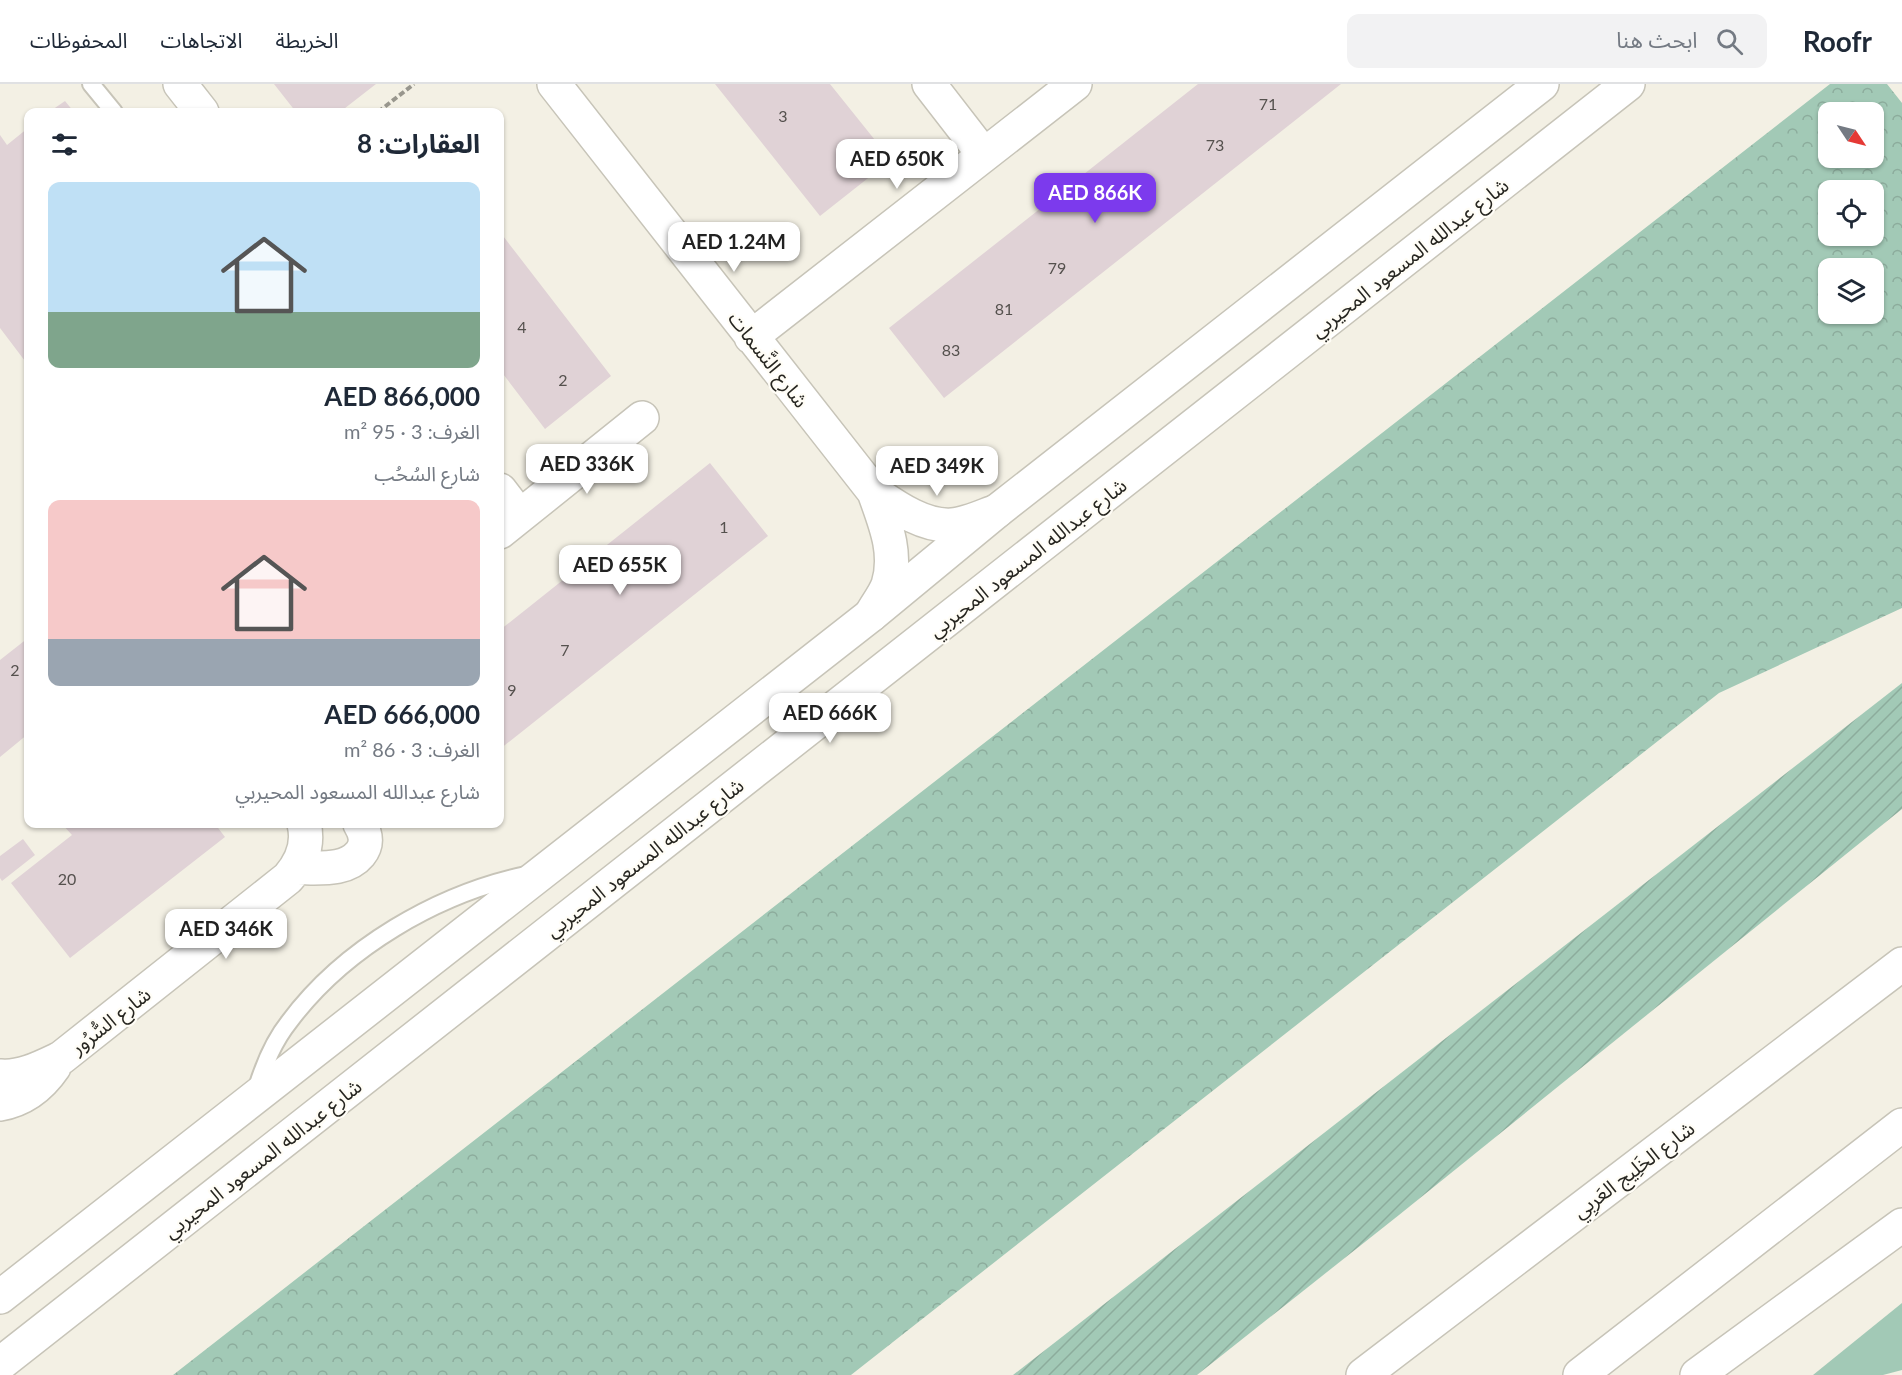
<!DOCTYPE html>
<html lang="ar">
<head>
<meta charset="utf-8">
<style>
	body { margin:0; font-family:Lato,"Noto Sans Arabic",sans-serif; background:#f2f2f3; color:#1f2937; direction:rtl; height:100vh; display:flex; flex-direction:column; font-size:22px; white-space:nowrap }
	* { box-sizing:border-box; margin:0 }
	p { font-size:20px; color:#747a83 }
	.icon { flex:none; width:33px; height:33px; fill:none; stroke:currentColor; stroke-width:2; stroke-linecap:round; stroke-linejoin:round }
	.map { position:relative; flex:1; overflow:hidden; direction:ltr }
	.panel { position:absolute; left:24px; top:24px; width:480px; height:720px; display:flex; flex-direction:column; background:#fff; border-radius:12px; box-shadow:0 2px 4px #0004; direction:rtl }
	.panel>* { flex:none }
	.needle { width:39px; rotate:125deg }
	.fabs { position:absolute; left:1818px; top:18px; display:grid; gap:12px }
	.fabs a { display:grid; place-items:center; width:66px; height:66px; border-radius:12px; background:#fff; box-shadow:0 2px 4px #0004; font-size:30px }
	.price { position:absolute; translate:-50% -51px; padding:0 14px; border-radius:12px; background:#fff; color:#222; font-size:20px; line-height:39px; filter:drop-shadow(0 2px 3px #0008) }
	.price::after { content:''; position:absolute; left:50%; top:36px; width:18px; height:14px; margin-left:-9px; background:inherit; clip-path:polygon(0 0,100% 0,50% 100%) }
	.price.selected { background:#7c3aed; color:#fff }
	ul { padding:0; list-style:none }
	li { display:grid; align-content:center; gap:12px; height:318px; padding:0 24px }
	li span { display:grid; place-items:center; height:186px; border-radius:12px; color:#555 }
	li>.icon { margin-inline-start:auto }
	span .icon { width:108px; height:108px; fill:#fffc; stroke-width:1 }
	li b { font-size:26px }
	h2 { display:flex; justify-content:space-between; align-items:center; height:72px; padding:0 24px; font-size:26px }
	header { display:flex; align-items:center; gap:36px; box-sizing:border-box; height:84px; padding:0 30px; background:#fff; border-bottom:2px solid #e0e1e3 }
	header strong { font-size:28px }
	nav { display:flex; gap:33px; margin-inline-start:auto; font-size:21px }
	.search { width:420px; height:54px; background:#f2f2f3; display:flex; align-items:center; gap:15px; box-sizing:border-box; padding:0 21px; border-radius:12px; color:#747a83; font-size:22px }
	.map>svg:first-child { display:block }
</style>
</head>
<body>
<header>
<strong>Roofr</strong>
<div class="search"><svg class="icon" aria-label="search" viewBox="0 0 24 24"><circle cx="10" cy="10" r="6"/><path d="M15 15l6 6"/></svg>ابحث هنا</div>
<nav><a>الخريطة</a><a>الاتجاهات</a><a>المحفوظات</a></nav>
</header>
<div class="map">
<svg width="1902" height="1291" viewBox="0 0 1902 1291">
	<defs>
		<pattern id="forest-crowns" width="20" height="18" patternUnits="userSpaceOnUse" patternTransform="scale(1.5)"><rect width="20" height="18" fill="#a2c9b6"/><path d="M2 6a3 3 0 1 1 6 0M12 15a3 3 0 1 1 6 0" fill="none" stroke="#8cac9c"/></pattern>
		<pattern id="garden-furrows" width="10" height="10" patternUnits="userSpaceOnUse" patternTransform="scale(1.5)"><rect width="10" height="10" fill="#a2c9b6"/><path d="M-1 1l2-2M0 10L10 0M9 11l2-2" fill="none" stroke="#8cac9c"/></pattern>
	</defs>
	<rect width="100%" height="100%" fill="#f3f0e4"/>
	<path fill="#a2c9b6" d="M1902,1219v67l-19,5h-70z"/>
	<path fill="url(#forest-crowns)" fill-rule="evenodd" d="M1830,0h57l15,19v505l-183,85 -868,682h-678zM1828,28h46v46h-46zM1828,106h46v46h-46zM1828,184h46v46h-46z"/>
	<path fill="url(#garden-furrows)" d="M1902,599v126l-503,406 -202,160h-184z"/>
	<path fill="#e0d2d6" d="M274,0h102l-36,28h-44z
		M715,0h115l61,76 -71,56z
		M1198,0h143l-397,314 -55,-70z
		M65,17l9,11h-25z
		M28,44v237l-28,-37v-193l7,10z
		M500,148l111,144 -66,53 -45,-59z
		M710,379l58,73 -268,213v-119z
		M28,554v96l-28,23v-97z
		M62,740h153l10,13 -155,121 -59,-75 61,-48z
		M23,755l12,16 -33,26 -2,-3v-22z"/>
	<g fill="none" stroke-linecap="round" stroke-linejoin="round">
		<g stroke="#c7c4b8" stroke-width="20">
			<path id="lane" d="M91,0l23,28
				M256,1007c7,-24 17,-49 33,-69 55,-74 148,-128 237,-147"/>
		</g>
		<g stroke="#c7c4b8" stroke-width="36">
			<path id="street" d="M180,0l22,28
				M554,0l320,408c22,15 50,35 78,33 14,-1 31,-9 45,-14
				M929,0l55,71
				M751,253l324,-253
				M500,406l20,26
				M500,448l142,-114
				M871,531c5,-10 13,-19 17,-30 10,-32 -3,-62 -14,-93
				M297,784c21,-1 48,4 63,-14 8,-10 6,-20 0,-30
				M0,992c21,2 42,-9 61,-18l227,-180c14,-16 21,-34 16,-54
				M0,1020c23,-4 41,-18 54,-37"/>
		</g>
		<g stroke="#c7c4b8" stroke-width="36">
			<path id="secondary" d="M0,1213l871,-682 126,-104 545,-427
				M0,1280l1628,-1280"/>
		</g>
		<g stroke="#c7c4b8" stroke-width="36">
			<path id="highway" d="M1363,1291l539,-411
				M1580,1291l322,-250
				M1697,1291l205,-150"/>
		</g>
		<path stroke="#98968d" stroke-width="4" stroke-dasharray="6 3" stroke-linecap="butt" d="M378,28l36,-28"/>
		<use href="#lane" stroke="#fff" stroke-width="16"/>
		<use href="#street" stroke="#fff" stroke-width="33"/>
		<use href="#secondary" stroke="#fff" stroke-width="33"/>
		<use href="#highway" stroke="#fff" stroke-width="33"/>
	</g>
	<g text-anchor="middle" dominant-baseline="central" stroke-width="4.5" stroke-linejoin="round" paint-order="stroke">
		<g font-size="16" fill="#55514e">
			<text x="1268" y="19">71</text>
			<text x="783" y="31">3</text>
			<text x="1215" y="60">73</text>
			<text x="1057" y="183">79</text>
			<text x="1004" y="224">81</text>
			<text x="522" y="242">4</text>
			<text x="951" y="265">83</text>
			<text x="563" y="295">2</text>
			<text x="724" y="442">1</text>
			<text x="565" y="565">7</text>
			<text x="15" y="585">2</text>
			<text x="512" y="605">9</text>
			<text x="67" y="794">20</text>
		</g>
		<g font-size="20" fill="#272621" stroke="#fffdf6">
			<text transform="translate(1409 173) rotate(-38)">شارع عبدالله المسعود المحيربي</text>
			<text transform="translate(769 275) rotate(52)">شارع النَّسمات</text>
			<text transform="translate(1027 473) rotate(-38)">شارع عبدالله المسعود المحيربي</text>
			<text transform="translate(644 773) rotate(-38)">شارع عبدالله المسعود المحيربي</text>
			<text transform="translate(110 936) rotate(-38)">شارع السُّرُور</text>
			<text transform="translate(262 1074) rotate(-38)">شارع عبدالله المسعود المحيربي</text>
			<text transform="translate(1633 1085) rotate(-37)">شارع الخَلِيج العَربِي</text>
		</g>
	</g>
</svg>
<div class="fabs">
<a><svg class="needle" viewBox="-14 -14 28 28"><path d="M0-13l5 13h-10z" fill="#e53935"/><path d="M0 13l5-13h-10z" fill="#747a83"/></svg></a>
<a><svg class="icon" aria-label="locate" viewBox="0 0 24 24"><circle cx="12" cy="12" r="6"/><path d="M12 2v4M12 18v4M2 12h4M18 12h4"/></svg></a>
<a><svg class="icon" aria-label="layers" viewBox="0 0 24 24"><path d="M12 4l9 5-9 5-9-5zM3 14l9 5 9-5"/></svg></a>
</div>
<b class="price" style="left:897px;top:106px">AED 650K</b>
<b class="price selected" style="left:1095px;top:140px">AED 866K</b>
<b class="price" style="left:734px;top:189px">AED 1.24M</b>
<b class="price" style="left:587px;top:411px">AED 336K</b>
<b class="price" style="left:937px;top:413px">AED 349K</b>
<b class="price" style="left:620px;top:512px">AED 655K</b>
<b class="price" style="left:830px;top:660px">AED 666K</b>
<b class="price" style="left:226px;top:876px">AED 346K</b>
<section class="panel">
<h2>العقارات: 8<svg class="icon" aria-label="filters" viewBox="0 0 24 24"><path d="M4 7h16M4 17h16"/><circle cx="9" cy="7" r="2"/><circle cx="15" cy="17" r="2"/></svg></h2>
<ul>
<li><span style="background:linear-gradient(#bfe0f5 70%,#7fa58c 0)"><svg class="icon" aria-label="home" viewBox="0 0 24 24"><path d="M3 11l9-7 9 7M6 9v11h12V9"/></svg></span><div><b>AED 866,000</b><p>الغرف: 3 · 95 m²</p><p>شارع السُحُب</p></div></li>
<li><span style="background:linear-gradient(#f6c9c9 75%,#9aa5b1 0)"><svg class="icon" aria-label="home" viewBox="0 0 24 24"><path d="M3 11l9-7 9 7M6 9v11h12V9"/></svg></span><div><b>AED 666,000</b><p>الغرف: 3 · 86 m²</p><p>شارع عبدالله المسعود المحيربي</p></div></li>
</ul>
</section>
</div>
</body>
</html>
